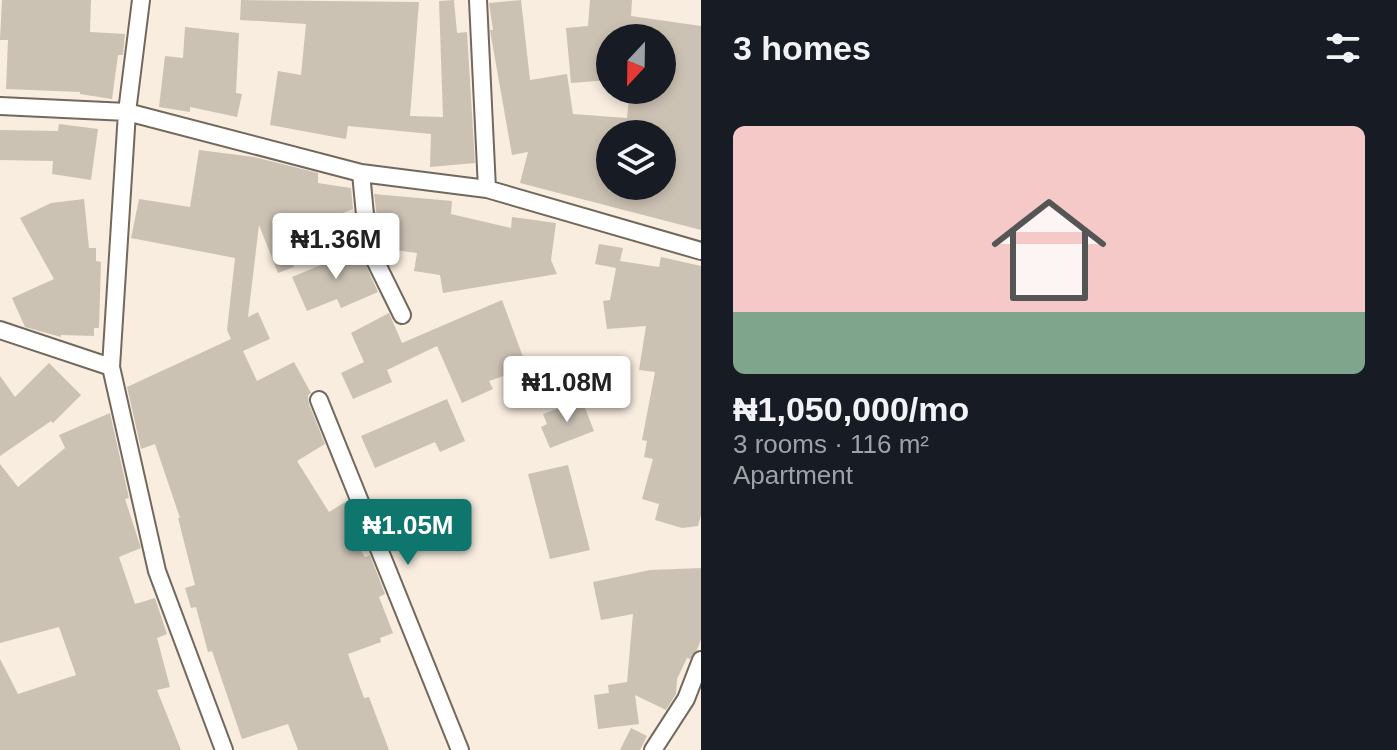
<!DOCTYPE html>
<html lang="en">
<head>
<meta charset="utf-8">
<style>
	body { margin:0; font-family:Helvetica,sans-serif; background:#242831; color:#f1f3f6; height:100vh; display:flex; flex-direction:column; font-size:30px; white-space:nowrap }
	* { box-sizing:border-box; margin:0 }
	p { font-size:26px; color:#9ea1a6 }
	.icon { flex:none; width:44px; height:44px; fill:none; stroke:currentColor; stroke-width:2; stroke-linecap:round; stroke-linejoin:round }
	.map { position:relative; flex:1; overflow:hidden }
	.drawer { display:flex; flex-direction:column; background:#171b24; width:696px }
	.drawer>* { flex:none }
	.needle { width:52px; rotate:202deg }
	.fabs { position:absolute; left:596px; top:24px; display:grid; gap:16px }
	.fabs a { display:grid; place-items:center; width:80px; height:80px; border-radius:50%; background:#171b24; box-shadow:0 4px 12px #0003; font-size:40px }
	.price { position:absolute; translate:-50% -68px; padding:0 18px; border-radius:8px; background:#fff; color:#222; font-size:26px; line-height:52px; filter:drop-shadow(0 2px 4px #0008) }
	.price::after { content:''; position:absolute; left:50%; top:48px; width:24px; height:18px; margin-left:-12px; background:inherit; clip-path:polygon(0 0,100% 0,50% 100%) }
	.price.active { background:#0f766e; color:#fff }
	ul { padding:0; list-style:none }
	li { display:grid; align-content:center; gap:16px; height:424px; padding:0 32px }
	li span { display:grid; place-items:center; height:248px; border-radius:12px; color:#555 }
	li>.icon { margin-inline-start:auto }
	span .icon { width:144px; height:144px; fill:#fffc; stroke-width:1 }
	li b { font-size:34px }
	h2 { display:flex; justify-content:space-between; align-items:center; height:96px; padding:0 32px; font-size:34px }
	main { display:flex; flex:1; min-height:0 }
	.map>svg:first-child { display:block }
</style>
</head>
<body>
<main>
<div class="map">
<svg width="701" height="750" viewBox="0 0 701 750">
	<rect width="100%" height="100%" fill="#f8eddf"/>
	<path fill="#ccc2b4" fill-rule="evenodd" d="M2,0h89l-1,32 35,2 -2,21h-5l-6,44 -32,-5v-2l-74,-3 2,-49h-8z
		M241,0l178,2 -9,114 33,1 -4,-116 15,-1 3,33 10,-1 8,131 -45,4 1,-33 -83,-8 -2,13 -76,-14 8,-54 23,4 5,-51 -66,-4z
		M521,0l9,80 37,-6 6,40 54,4 3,-28h32v-52h-52v42l-39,3 -5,-55 22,-2 2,-26h42l-1,16 70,10v204l-181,-47 8,-31 -16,3 -21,-119 -1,-6h3l-4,-27zM610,134h52v52h-52z
		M185,27l54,6 -3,60 6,1 -5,23 -47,-10v5l-31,-5 6,-51 18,2z
		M59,124l39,5 -7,51 -39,-6 1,-13 -53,-1v-30l58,1z
		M199,150l55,7 64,16v10l33,5 2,21 -71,28 12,30 -16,6 -19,-48 -11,92 10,-5 12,27 -27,12 14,30 37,-19 17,31 -3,2 1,9 16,40 -28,17 32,51 16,-10 11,20 -9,6 18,29 5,-2 15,39 -6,3 14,36 -13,5 1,4 -33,12 16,44 5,-1 20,53h-91l-10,-26 -46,15 -30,-88 -4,1 -12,-45 -5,1 -6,-20 10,-3 -17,-67h2l-25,-74 -14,5 -14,-62 104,-48 -4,-9 8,-72 -104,-20 8,-39 51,8z
		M374,194l78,7 -1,13 60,14 1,-11 44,6 -5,37 6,14 -114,19 -3,-18 -26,-4 3,-18 -36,-5z
		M84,199l5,49h7v13l5,1 -2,66h-5v8l-33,-1v2l-36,-10 -13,-29 42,-19 -34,-61 31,-15z
		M599,244l24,4 -3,13 39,6 2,-10 40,9v249l-3,11 -16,2 -27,-8 4,-16 -17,-5 11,-40 -9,-2 3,-16 -5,-1 13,-68 -16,-2 7,-44 -39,3 -4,-28 7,-1 6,-32 -21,-4z
		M357,245l21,47 -37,16 -4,-9 -30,12 -15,-34 36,-15 -2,-4z
		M502,300l25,68 -38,13 4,8 -31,14 -25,-57 -50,24 5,12 -39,17 -12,-26 23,-11 -13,-29 38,-20 13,30z
		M49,363l32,32 -28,28 -2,-2 -51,35v-80l15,21z
		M447,399l18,42 -25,11 -5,-10 -60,26 -14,-32z
		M582,400l12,31 -44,17 -9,-21 6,-3 -4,-10z
		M110,413l19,85 -4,1 16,49 -22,9 16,47 20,-6 12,36 -10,4 13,49 -13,3 24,60h-181v-91l18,35 58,-19 -17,-48 -59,16v-179l18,23 47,-39 -6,-13z
		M568,465l22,85 -40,9 -22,-85z
		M701,568v71l-4,11 -7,9 -3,-1 -10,21 -1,15 -10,16 -31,-15 4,29 -41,5 -4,-34 15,-2 -1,-8 19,-3 6,-68 -32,6 -8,-38 57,-12z
		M631,728l16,8 -7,14h-20z"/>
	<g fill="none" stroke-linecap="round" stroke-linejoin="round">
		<g stroke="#72685c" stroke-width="20">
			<path id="street" d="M141,0l-14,112 -16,255 46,204 67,179
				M478,0l9,189
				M0,106l127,6 234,61 126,16 214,62
				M361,173l7,73 34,69
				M0,330l111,37
				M319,400l141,350
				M653,750l33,-51 15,-39"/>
		</g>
		<use href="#street" stroke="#fff" stroke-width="16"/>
	</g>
</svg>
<div class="fabs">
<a><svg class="needle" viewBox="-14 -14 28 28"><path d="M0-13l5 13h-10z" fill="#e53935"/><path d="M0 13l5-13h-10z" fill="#9ea1a6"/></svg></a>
<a><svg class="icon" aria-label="layers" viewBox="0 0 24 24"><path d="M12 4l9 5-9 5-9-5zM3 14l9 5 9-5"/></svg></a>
</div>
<b class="price" style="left:336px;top:281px">₦1.36M</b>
<b class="price" style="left:567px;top:424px">₦1.08M</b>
<b class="price active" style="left:408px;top:567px">₦1.05M</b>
</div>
<section class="drawer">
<h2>3 homes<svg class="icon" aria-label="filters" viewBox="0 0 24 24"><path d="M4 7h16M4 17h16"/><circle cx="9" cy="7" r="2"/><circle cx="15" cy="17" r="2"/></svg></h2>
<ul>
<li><span style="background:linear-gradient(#f6c9c9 75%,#7fa58c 0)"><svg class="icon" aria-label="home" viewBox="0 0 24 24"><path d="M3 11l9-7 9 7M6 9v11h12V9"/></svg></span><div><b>₦1,050,000/mo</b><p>3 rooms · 116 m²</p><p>Apartment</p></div></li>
</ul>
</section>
</main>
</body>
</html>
